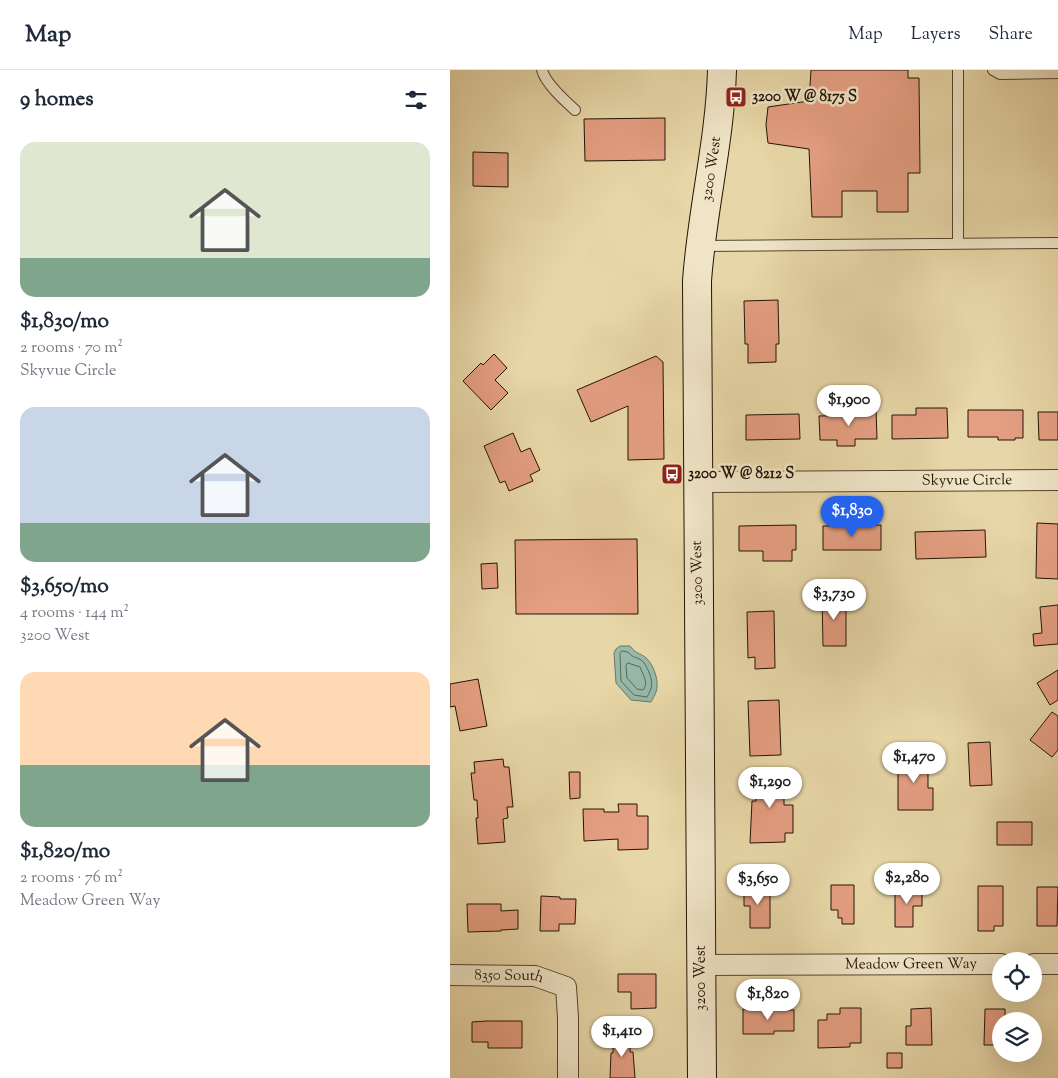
<!DOCTYPE html>
<html lang="en">
<head>
<meta charset="utf-8">
<style>
	body { margin:0; font-family:"Sorts Mill Goudy",serif; background:#f2f2f3; color:#1f2937; height:100vh; display:flex; flex-direction:column; font-size:19px; white-space:nowrap }
	* { box-sizing:border-box; margin:0 }
	p { font-size:16px; color:#747a83 }
	.icon { flex:none; width:28px; height:28px; fill:none; stroke:currentColor; stroke-width:2; stroke-linecap:round; stroke-linejoin:round }
	.map { position:relative; flex:1; overflow:hidden }
	.drawer { display:flex; flex-direction:column; background:#fff; width:450px }
	.drawer>* { flex:none }
	.buttons { position:absolute; left:542px; top:882px; display:grid; gap:10px }
	.buttons a { display:grid; place-items:center; width:50px; height:50px; border-radius:50%; background:#fff; box-shadow:0 5px 20px #0002; font-size:25px }
	.price { position:absolute; translate:-50% -42px; padding:0 11px; border-radius:18px; background:#fff; color:#222; font-size:16px; line-height:32px; filter:drop-shadow(0 1px 2px #0008) }
	.price::after { content:''; position:absolute; left:50%; top:30px; width:15px; height:11px; margin-left:-8px; background:inherit; clip-path:polygon(0 0,100% 0,50% 100%) }
	.price.selected { background:#2563eb; color:#fff }
	ul { padding:0; list-style:none }
	li { display:grid; align-content:center; gap:10px; height:265px; padding:0 20px }
	li span { display:grid; place-items:center; height:155px; border-radius:15px; color:#555 }
	li>.icon { margin-inline-start:auto }
	span .icon { width:90px; height:90px; fill:#fffc; stroke-width:1 }
	li b { font-size:21px }
	h2 { display:flex; justify-content:space-between; align-items:center; height:60px; padding:0 20px; font-size:21px }
	header { display:flex; align-items:center; gap:30px; box-sizing:border-box; height:70px; padding:0 25px; background:#fff; border-bottom:1px solid #e0e1e3 }
	header strong { font-size:24px }
	nav { display:flex; gap:28px; margin-inline-start:auto; font-size:18px }
	main { display:flex; flex:1; min-height:0 }
	.map>svg:first-child { display:block }
</style>
</head>
<body>
<header>
<strong>Map</strong>
<nav><a>Map</a><a>Layers</a><a>Share</a></nav>
</header>
<main>
<section class="drawer">
<h2>9 homes<svg class="icon" aria-label="filters" viewBox="0 0 24 24"><path d="M4 7h16M4 17h16"/><circle cx="9" cy="7" r="2"/><circle cx="15" cy="17" r="2"/></svg></h2>
<ul>
<li><span style="background:linear-gradient(#dfe7d0 75%,#7fa58c 0)"><svg class="icon" aria-label="home" viewBox="0 0 24 24"><path d="M3 11l9-7 9 7M6 9v11h12V9"/></svg></span><div><b>$1,830/mo</b><p>2 rooms · 70 m²</p><p>Skyvue Circle</p></div></li>
<li><span style="background:linear-gradient(#c9d6e8 75%,#7fa58c 0)"><svg class="icon" aria-label="home" viewBox="0 0 24 24"><path d="M3 11l9-7 9 7M6 9v11h12V9"/></svg></span><div><b>$3,650/mo</b><p>4 rooms · 144 m²</p><p>3200 West</p></div></li>
<li><span style="background:linear-gradient(#ffd9b3 60%,#7fa58c 0)"><svg class="icon" aria-label="home" viewBox="0 0 24 24"><path d="M3 11l9-7 9 7M6 9v11h12V9"/></svg></span><div><b>$1,820/mo</b><p>2 rooms · 76 m²</p><p>Meadow Green Way</p></div></li>
</ul>
</section>
<div class="map">
<svg width="608" height="1008" viewBox="0 0 608 1008">
	<rect width="100%" height="100%" fill="#e7d6a7"/>
	<filter id="stains"><feTurbulence type="fractalNoise" baseFrequency=".004" numOctaves="4"/><feColorMatrix values="0 0 0 0 .2 0 0 0 0 .09 0 0 0 0 .02 0 0 0 .5 -.17"/></filter>
	<radialGradient id="worn" r=".72"><stop offset=".6" stop-color="#630" stop-opacity="0"/><stop offset="1" stop-color="#630" stop-opacity=".3"/></radialGradient>
	<path fill="#97b9a9" stroke="#697768" d="M170,576h10c7,9 9,6 16,12 7,6 12,20 11,29 0,5 -4,11 -6,15l-20,-2 -15,-17 -2,-30 2,-4z"/>
	<g fill="none" stroke-linecap="round" stroke-linejoin="round">
		<path stroke="#5e6658" stroke-width="1" d="M172,581l6,1c6,7 7,4 13,8 4,2 5,7 7,10 5,11 5,17 -1,27l-13,-2 -13,-14 -1,-27z
			M178,593l12,4c3,8 9,16 3,23l-6,-1 -10,-11 -1,-12z"/>
	</g>
	<path fill="#e49e81" stroke="#241306" d="M361,0h97v8h11l1,95h-12v39h-31v-21h-35v26h-30l-3,-68 -41,-6 -2,-18 2,-18 41,-6z
		M215,48v42l-80,1 -1,-42z
		M23,82l35,1v34l-35,-1z
		M328,230l1,44h-3v18l-28,1v-19h-3l-1,-43z
		M44,284l13,14 -12,12 13,13 -17,17 -28,-29 18,-18 2,2z
		M206,286l7,6 1,97 -36,1v-54l-37,16 -14,-32z
		M466,338h31l1,30 -56,1v-24h24z
		M426,339l1,30h-22v7h-18v-6h-17l-1,-24 37,-1v-5z
		M518,340h55v28h-8v2h-17v-3h-30z
		M588,342h20v28h-19z
		M349,344l1,25 -54,1v-25z
		M63,363l8,19 9,-4 10,22 -10,5 3,6 -24,10 -4,-10 -5,2 -16,-37z
		M587,453l21,1v55l-22,-1z
		M346,455v25h-4v11h-29v-10h-24v-25z
		M431,455v25h-58v-24z
		M535,460l1,27 -70,2 -1,-27z
		M187,469l1,75h-122l-1,-74z
		M47,493l1,25 -16,1 -1,-25z
		M396,525v51h-23l-1,-50z
		M608,535v39l-24,2 -1,-12 9,-1 -2,-26z
		M324,541l1,57 -20,1v-12l-7,1 -1,-46z
		M608,600v30l-8,5 -13,-22z
		M28,609l9,47 -27,5 -5,-25 -5,1v-23z
		M329,630l2,55 -31,1 -2,-55z
		M602,642l6,4v34l-6,7 -22,-17z
		M540,672l2,43 -22,1 -2,-43z
		M448,686h30v32h5v22h-35z
		M53,689l1,8h5l4,40h-6l1,11 -5,1 2,23 -27,2 -2,-26h2l-1,-18h-3l-3,-27h4l-1,-11z
		M334,700v35h9v28h-8v9l-35,1 2,-42h4l-1,-30z
		M119,702h11v26l-10,1z
		M168,734h19v12h11v33l-30,1v-11l-34,2 -1,-32h21v3h15z
		M547,752h35v23h-35z
		M381,815h23v39h-12v-6h-4v-8h-7z
		M528,816h25v40h-9v5h-16z
		M294,817h26v41h-20v-22h-6z
		M445,817h27v19h-9v21h-18z
		M587,817h21l-1,39h-20z
		M91,826l19,1v2h16l-1,25h-16v7h-19z
		M17,834h34v7l17,-1v19l-17,1v1l-33,1z
		M168,904h38v34l-25,1v-17h-13z
		M390,938h21v35h-11v4l-32,1v-28h9v-6h13z
		M481,938l1,37h-26v-19h5v-17z
		M293,939l51,1v21h-20v3h-31z
		M535,939h20v12h-4v24h-17z
		M37,951h35v27h-34v-6h-16v-20z
		M163,964h18l-1,18h3l2,26h-25l1,-25h2z
		M437,983h15v15h-15z"/>
	<g fill="none" stroke-linecap="round" stroke-linejoin="round">
		<g stroke="#55442e" stroke-width="12">
			<path id="lane" d="M92,0c3,13 23,31 33,40
				M508,0v174
				M543,0l7,4 58,-1
				M251,176l357,-3"/>
		</g>
		<g stroke="#55442e" stroke-width="22">
			<g id="street">
				<path id="s1" d="M247,412l361,-2"/>
				<path d="M584,894h24"/>
				<path id="s2" d="M251,895l300,-1"/>
				<path id="s3" d="M0,905l85,1 31,11 2,31v60"/>
			</g>
		</g>
		<g stroke="#241306" stroke-width="30">
			<g id="secondary">
				<path id="s4" d="M252,1008l-5,-797c5,-71 23,-140 25,-211"/>
			</g>
		</g>
		<use href="#lane" stroke="#efe4c6" stroke-width="10"/>
		<use href="#street" stroke="#efe4c6" stroke-width="20"/>
		<use href="#secondary" stroke="#efe4c6" stroke-width="28"/>
	</g>
	<defs>
		<g id="bus-square" transform="scale(1.125)"><rect x="-9" y="-9" width="18" height="18" rx="4" fill="#8f2418" stroke="#efe4c6"/><path d="M-5-6H5V4H4V6H2V4H-2V6H-4V4H-5ZM-3.5-4V0h7V-4ZM-3.5 1.2v1.5H-2V1.2ZM2 1.2v1.5H3.5V1.2Z" fill="#fff"/></g>
	</defs>
	<g fill-rule="evenodd">
		<use href="#bus-square" x="286" y="27"/>
		<use href="#bus-square" x="222" y="404"/>
	</g>
	<g text-anchor="middle" dominant-baseline="central" stroke-width="5" stroke-linejoin="round" paint-order="stroke">
		<g font-size="15" font-weight="bold" fill="#241306" stroke="#efe4c6" text-anchor="start">
			<text x="302" y="27">3200 W @ 8175 S</text>
			<text x="238" y="404">3200 W @ 8212 S</text>
		</g>
		<g font-size="15" fill="#241306" stroke="#efe4c6">
			<text stroke="none"><textPath href="#s4" startOffset="910">3200 West</textPath></text>
			<text stroke="none"><textPath href="#s1" startOffset="270">Skyvue Circle</textPath></text>
			<text transform="translate(248 503) rotate(-91)">3200 West</text>
			<text stroke="none"><textPath href="#s2" startOffset="210">Meadow Green Way</textPath></text>
			<text transform="translate(251 908) rotate(-90)">3200 West</text>
			<text stroke="none"><textPath href="#s3" startOffset="59">8350 South</textPath></text>
		</g>
	</g>
	<rect width="100%" height="100%" filter="url(#stains)"/>
	<rect width="100%" height="100%" fill="url(#worn)"/>
</svg>
<div class="buttons">
<a><svg class="icon" aria-label="locate" viewBox="0 0 24 24"><circle cx="12" cy="12" r="6"/><path d="M12 2v4M12 18v4M2 12h4M18 12h4"/></svg></a>
<a><svg class="icon" aria-label="layers" viewBox="0 0 24 24"><path d="M12 4l9 5-9 5-9-5zM3 14l9 5 9-5"/></svg></a>
</div>
<b class="price" style="left:399px;top:357px">$1,900</b>
<b class="price selected" style="left:402px;top:468px">$1,830</b>
<b class="price" style="left:384px;top:551px">$3,730</b>
<b class="price" style="left:464px;top:714px">$1,470</b>
<b class="price" style="left:320px;top:739px">$1,290</b>
<b class="price" style="left:457px;top:835px">$2,280</b>
<b class="price" style="left:308px;top:836px">$3,650</b>
<b class="price" style="left:318px;top:951px">$1,820</b>
<b class="price" style="left:172px;top:988px">$1,410</b>
</div>
</main>
</body>
</html>
